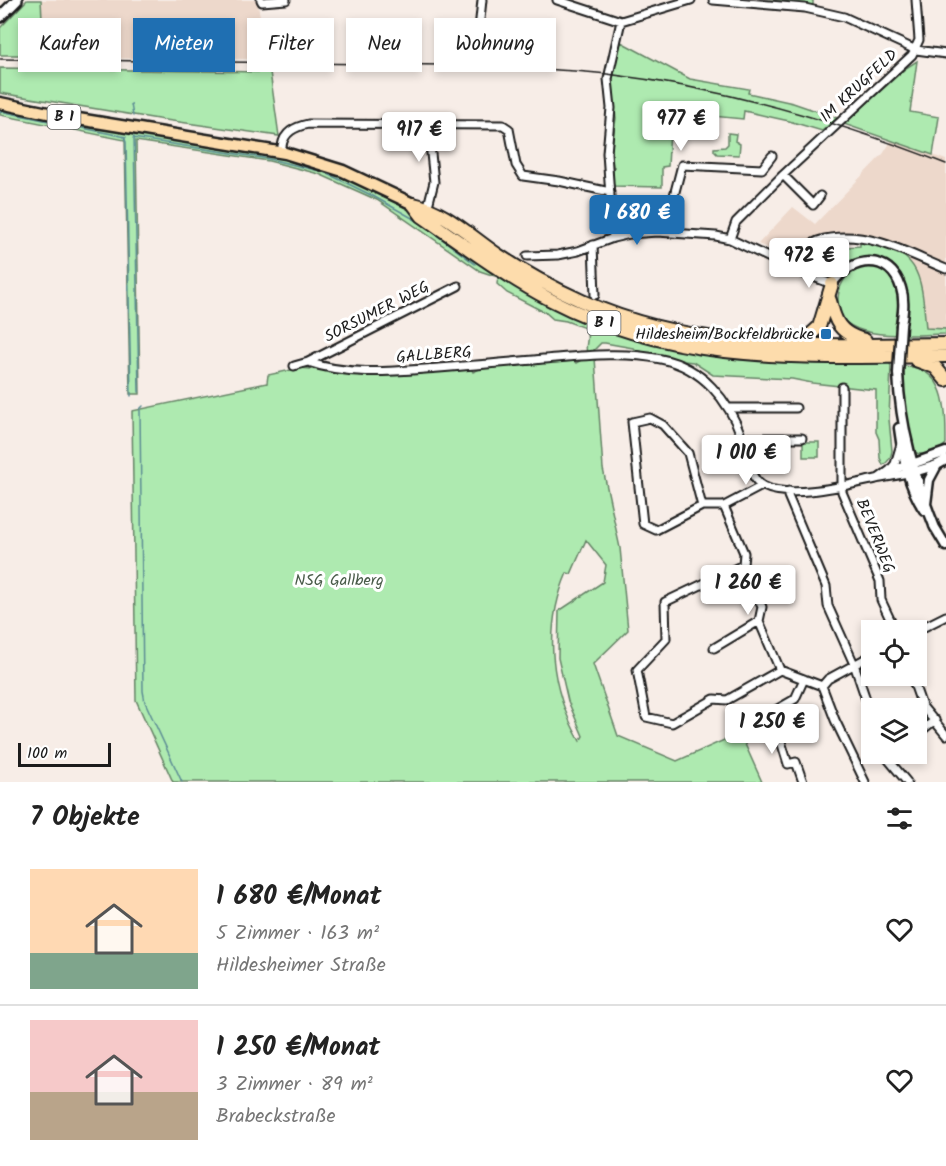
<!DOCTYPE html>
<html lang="de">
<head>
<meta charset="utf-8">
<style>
	body { margin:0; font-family:Kalam,sans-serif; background:#f6f6f6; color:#222; height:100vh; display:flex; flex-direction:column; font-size:22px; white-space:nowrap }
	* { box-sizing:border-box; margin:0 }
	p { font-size:20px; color:#767676 }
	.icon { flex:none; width:33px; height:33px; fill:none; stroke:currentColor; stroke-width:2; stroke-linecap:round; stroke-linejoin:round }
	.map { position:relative; height:782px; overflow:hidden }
	.drawer { display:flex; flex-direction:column; background:#fff; flex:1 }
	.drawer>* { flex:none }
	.banner { position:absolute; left:18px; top:18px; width:600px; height:54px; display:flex; gap:12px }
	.buttons { position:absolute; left:861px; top:620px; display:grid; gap:12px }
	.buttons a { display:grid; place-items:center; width:66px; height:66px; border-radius:0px; background:#fff; box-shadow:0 3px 9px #0003; font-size:30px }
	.scale { position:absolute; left:18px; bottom:15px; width:93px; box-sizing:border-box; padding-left:6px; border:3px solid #1c1c1c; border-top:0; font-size:16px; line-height:21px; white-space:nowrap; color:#1c1c1c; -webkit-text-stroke:4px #fff; paint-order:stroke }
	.price { position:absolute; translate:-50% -51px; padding:0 14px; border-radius:6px; background:#fff; color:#222; font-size:20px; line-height:39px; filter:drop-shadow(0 2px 3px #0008) }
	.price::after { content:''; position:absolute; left:50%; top:36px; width:18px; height:14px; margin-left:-9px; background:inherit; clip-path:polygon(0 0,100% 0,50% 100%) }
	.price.current { background:#1f6fb2; color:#fff }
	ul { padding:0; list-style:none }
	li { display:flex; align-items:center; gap:18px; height:150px; padding:0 30px }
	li+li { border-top:2px solid #e0e0e0 }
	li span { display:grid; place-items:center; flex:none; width:168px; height:120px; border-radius:0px; color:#555 }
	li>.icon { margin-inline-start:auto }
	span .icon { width:72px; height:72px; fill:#fffc; stroke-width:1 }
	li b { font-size:26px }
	h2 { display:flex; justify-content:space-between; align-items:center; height:72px; padding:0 30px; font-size:26px }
	.pill { padding:0 21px; border-radius:0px; background:#fff; box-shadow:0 3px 9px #0003; font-size:21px; line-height:54px }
	.pill.current { background:#1f6fb2; color:#fff }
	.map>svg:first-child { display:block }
</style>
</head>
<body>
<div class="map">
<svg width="946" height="782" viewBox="0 0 946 782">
	<rect width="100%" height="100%" fill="#f7ede7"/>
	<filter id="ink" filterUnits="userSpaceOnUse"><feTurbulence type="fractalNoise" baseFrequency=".0167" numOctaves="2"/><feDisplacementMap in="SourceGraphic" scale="12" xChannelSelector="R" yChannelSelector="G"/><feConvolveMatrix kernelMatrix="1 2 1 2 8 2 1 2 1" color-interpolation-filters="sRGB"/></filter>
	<g filter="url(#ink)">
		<path fill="#edd8cb" d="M41,0h216l11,59 -224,-1z
			M892,140l54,20v169h-20l-3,-35 -15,-36 -19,-10 -29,-7 -17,-1 -40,5 -9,10 -7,1 -29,-12 35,-37 22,17 68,-70z"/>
		<path fill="#aeeab0" stroke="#658366" stroke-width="1.5" fill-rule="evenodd" d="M27,0h14l3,55h-44v-27z
			M758,0h55v5z
			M621,42l69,37 59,10 -1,4 45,10 44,15 -15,13 -33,-10 -45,-10 -1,8 -72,-7 -3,54 -6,1v20l-49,-1v-19h2h-2l-2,-14 5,-35 -5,-34z
			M917,61l-7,51 29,5 -6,38 -89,-31 62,-56z
			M0,68l270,4 9,64 -121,-17 -158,-26z
			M0,105l263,47 90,27 36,18 34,22 88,63 129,56 249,24 2,4 -2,53 3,32c-1,6 -3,11 -9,14l-3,-7 -1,-19 -3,-7v-42l-64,-7 -20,-4 -79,-4 -20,-13 -18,-2 -12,-5 -21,-2 -9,-5 -28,-5h-4l-8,8 -6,2c-3,-9 4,-16 -2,-25l-19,-7 -13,-2 -7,-6 -39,-20 -10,-9 1,-7 -18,-6 -103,-71 -58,-26 -50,-13 -133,-20 4,253h-10l-5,-254 -125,-25z
			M728,133l8,1 -1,7 5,3 -1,11 -22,-1 -3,-3v-3l11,-1 3,-3z
			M860,241c61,10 61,32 66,87l20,1v5c-27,0 -107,10 -108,-29 -1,-14 3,-24 13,-33 -4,-1 -10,-2 -15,-1 -3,0 -5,2 -9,3 -9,2 -21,-6 -20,-16 1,-8 6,-12 13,-14v5l40,-3z
			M585,358h10l8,111 17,79 8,82 -35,34 25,72 59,25 63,-28 22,49h-589l-37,-82 -4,-289 135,-28 1,-8 32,-7 72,7 99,-7 2,4 11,-5 88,-8 4,4zM586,540l20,25 -3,17 -44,29 -1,47 10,43 15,35 -3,5c-30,-51 -37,-113 -13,-168l4,1z
			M904,366c42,3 42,39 42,78 -9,8 -21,14 -32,8 -8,-28 -11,-56 -10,-86z
			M803,442h16v15h-16z
			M921,709l9,10 -13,11 -1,-20z"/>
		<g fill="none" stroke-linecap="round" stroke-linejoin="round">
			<path stroke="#5c8c94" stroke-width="1.5" d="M131,104l2,12
				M0,111l126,26
				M124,137l2,5 5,254
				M134,137l5,255
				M133,138l136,21 55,13 49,24 48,27 54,41
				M600,328l30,10
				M679,350c38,9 75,11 114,12
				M798,362l86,2
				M143,406l-3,3 3,282 2,11 37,80"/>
			<g stroke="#1c1c1c" stroke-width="11">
				<path id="minor" d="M261,0l1,2 24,-2
					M482,0l-3,29 16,1
					M557,0l64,21 70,-21
					M713,0l92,8 39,9 72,33 30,4
					M428,125l6,57 -5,20
					M282,146c2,-14 13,-19 26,-22l195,1 6,4 7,36 7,11 36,5 51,11
					M783,175l30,30 7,-9
					M667,232l4,-25 11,-42 80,4 10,-13
					M613,238l-6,-85 4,-45 -3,-29 13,-58
					M730,239l6,-17 47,-47 129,-120 7,-15 -3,-40
					M593,245l2,50
					M527,256l31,-1 20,-4 35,-13 17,-4 27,-2 59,4 14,3 65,31 37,14
					M795,270c4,-8 7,-18 14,-24 6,-5 14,-7 22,-8 41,-6 78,16 115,31
					M308,362l150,-76
					M294,366l14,-4c37,13 78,10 117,7 39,-3 79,-6 118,-10 38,-3 80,-8 118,0 41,8 68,41 81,79 5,15 6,40 21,48 27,14 84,-1 113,-7 12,-3 22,-3 35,-7
					M842,387v105l38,89 1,19 14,30
					M729,408h67
					M742,438h60
					M890,470l5,-6 6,-20
					M879,478l11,-8 20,-5
					M789,491l-1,5 38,90 2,20 26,58 18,53
					M702,506l-14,-53 -25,-28 -13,-7 -18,4 11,102 13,6 46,-24h22l20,47 -1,12 19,42 -3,14 21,49 42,16
					M724,506l38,-20
					M743,565l-78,37 1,37 -29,31 9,47 26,6 42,-24 13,1 53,-30
					M916,631l30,-15
					M714,648l45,-27
					M911,675l11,31 24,29
					M822,686l13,34 30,62
					M822,686l6,-7 44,-24
					M772,712l16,52 8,-2 7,20
					M741,730l54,-31 9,-20
					M916,735l19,-15
					M893,753l-6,5 20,24"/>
			</g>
			<g stroke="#1c1c1c" stroke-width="13">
				<path id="tertiary" d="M832,284c19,-28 58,-32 69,4 4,12 2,25 0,37
					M898,373c2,55 17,105 37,155
					M899,428c4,29 9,58 25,82
					M912,464l34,-12
					M914,472l23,-7 9,-5
					M926,504l3,-24 8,-15
					M934,526l12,20"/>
			</g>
			<g stroke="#1c1c1c" stroke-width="14">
				<path id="secondary" d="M0,17l17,-17"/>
			</g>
			<g stroke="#1c1c1c" stroke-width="15">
				<path id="primary" d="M0,103l72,15 213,35 58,18 70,33"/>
			</g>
			<g stroke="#1c1c1c" stroke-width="16">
				<path id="trunk" d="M413,204l9,12c42,29 83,60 129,84 128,66 256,57 395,56
					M413,204c31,6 58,33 85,51 27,18 55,33 84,46 117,53 239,44 364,43
					M829,298c3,7 3,13 6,19 5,14 16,20 30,23
					M795,341l14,-5 10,-9 13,-43
					M916,360l19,7 11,13"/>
			</g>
			<use href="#minor" stroke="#fff" stroke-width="7"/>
			<use href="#tertiary" stroke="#fff" stroke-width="8"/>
			<use href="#secondary" stroke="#fff" stroke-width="9"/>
			<use href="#primary" stroke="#fddcac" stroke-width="10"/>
			<use href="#trunk" stroke="#fddcac" stroke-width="12"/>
			<path stroke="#1c1c1c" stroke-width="1.5" d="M0,59l443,6c54,2 109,3 164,9 117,14 230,47 339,90"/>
			<g stroke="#1c1c1c" stroke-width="13" stroke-linecap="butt">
				<path id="tertiary-bridge" d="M898,373l3,-48"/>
			</g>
			<use href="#tertiary-bridge" stroke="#fff" stroke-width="8"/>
		</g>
	</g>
	<rect fill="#1f6fb2" stroke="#fff" stroke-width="2" x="820" y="328" width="12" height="12" rx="3"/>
	<g text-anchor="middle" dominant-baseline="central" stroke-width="6" stroke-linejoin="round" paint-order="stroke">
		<g fill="#fff" stroke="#606060" stroke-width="1.5">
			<rect x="47.5" y="105" width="33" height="24" rx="4.5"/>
			<rect x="587.5" y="311" width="33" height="24" rx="4.5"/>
		</g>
		<g font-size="15" font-weight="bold" fill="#1c1c1c">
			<text x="64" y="117">B 1</text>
			<text x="604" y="323">B 1</text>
		</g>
		<g font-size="16" fill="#1c1c1c" stroke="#fff">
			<text transform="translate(859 86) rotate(-43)">IM KRUGFELD</text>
			<text transform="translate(377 312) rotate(-27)">SORSUMER WEG</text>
			<text transform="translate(434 355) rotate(-4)">GALLBERG</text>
			<text transform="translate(875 536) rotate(68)">BEVERWEG</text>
		</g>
		<g font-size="16" fill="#1c1c1c" stroke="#fff" text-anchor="end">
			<text x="814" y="334">Hildesheim/Bockfeldbrücke</text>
		</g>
		<g font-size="16" fill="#485a48" stroke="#fff">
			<text x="339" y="580">NSG Gallberg</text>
		</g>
	</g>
</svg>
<div class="buttons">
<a><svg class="icon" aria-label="locate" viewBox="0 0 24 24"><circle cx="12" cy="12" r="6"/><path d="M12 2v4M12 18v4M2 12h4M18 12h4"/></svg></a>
<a><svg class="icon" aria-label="layers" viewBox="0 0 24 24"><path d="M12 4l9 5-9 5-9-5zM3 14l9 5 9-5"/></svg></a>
</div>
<div class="scale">100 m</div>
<b class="price" style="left:681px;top:152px">977 €</b>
<b class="price" style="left:419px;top:163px">917 €</b>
<b class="price current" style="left:637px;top:246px">1 680 €</b>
<b class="price" style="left:809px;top:289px">972 €</b>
<b class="price" style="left:746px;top:486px">1 010 €</b>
<b class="price" style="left:748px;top:616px">1 260 €</b>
<b class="price" style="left:772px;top:755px">1 250 €</b>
<div class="banner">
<a class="pill">Kaufen</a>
<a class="pill current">Mieten</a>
<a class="pill">Filter</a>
<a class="pill">Neu</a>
<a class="pill">Wohnung</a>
</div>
</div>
<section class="drawer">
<h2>7 Objekte<svg class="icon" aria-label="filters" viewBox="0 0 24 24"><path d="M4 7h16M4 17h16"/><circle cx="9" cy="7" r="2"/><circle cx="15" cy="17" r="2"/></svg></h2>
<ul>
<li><span style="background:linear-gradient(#ffd9b3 70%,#7fa58c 0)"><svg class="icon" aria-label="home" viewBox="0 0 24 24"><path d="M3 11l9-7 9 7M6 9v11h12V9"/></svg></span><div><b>1 680 €/Monat</b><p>5 Zimmer · 163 m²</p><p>Hildesheimer Straße</p></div><svg class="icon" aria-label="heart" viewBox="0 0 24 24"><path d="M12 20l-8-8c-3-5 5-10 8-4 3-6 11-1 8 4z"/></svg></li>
<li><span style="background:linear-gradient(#f6c9c9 60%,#b9a48a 0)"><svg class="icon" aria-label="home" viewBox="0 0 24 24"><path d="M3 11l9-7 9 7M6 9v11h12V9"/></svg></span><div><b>1 250 €/Monat</b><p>3 Zimmer · 89 m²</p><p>Brabeckstraße</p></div><svg class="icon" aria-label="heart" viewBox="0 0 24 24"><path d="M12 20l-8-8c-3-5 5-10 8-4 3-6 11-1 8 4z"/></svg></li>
</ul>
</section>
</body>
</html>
